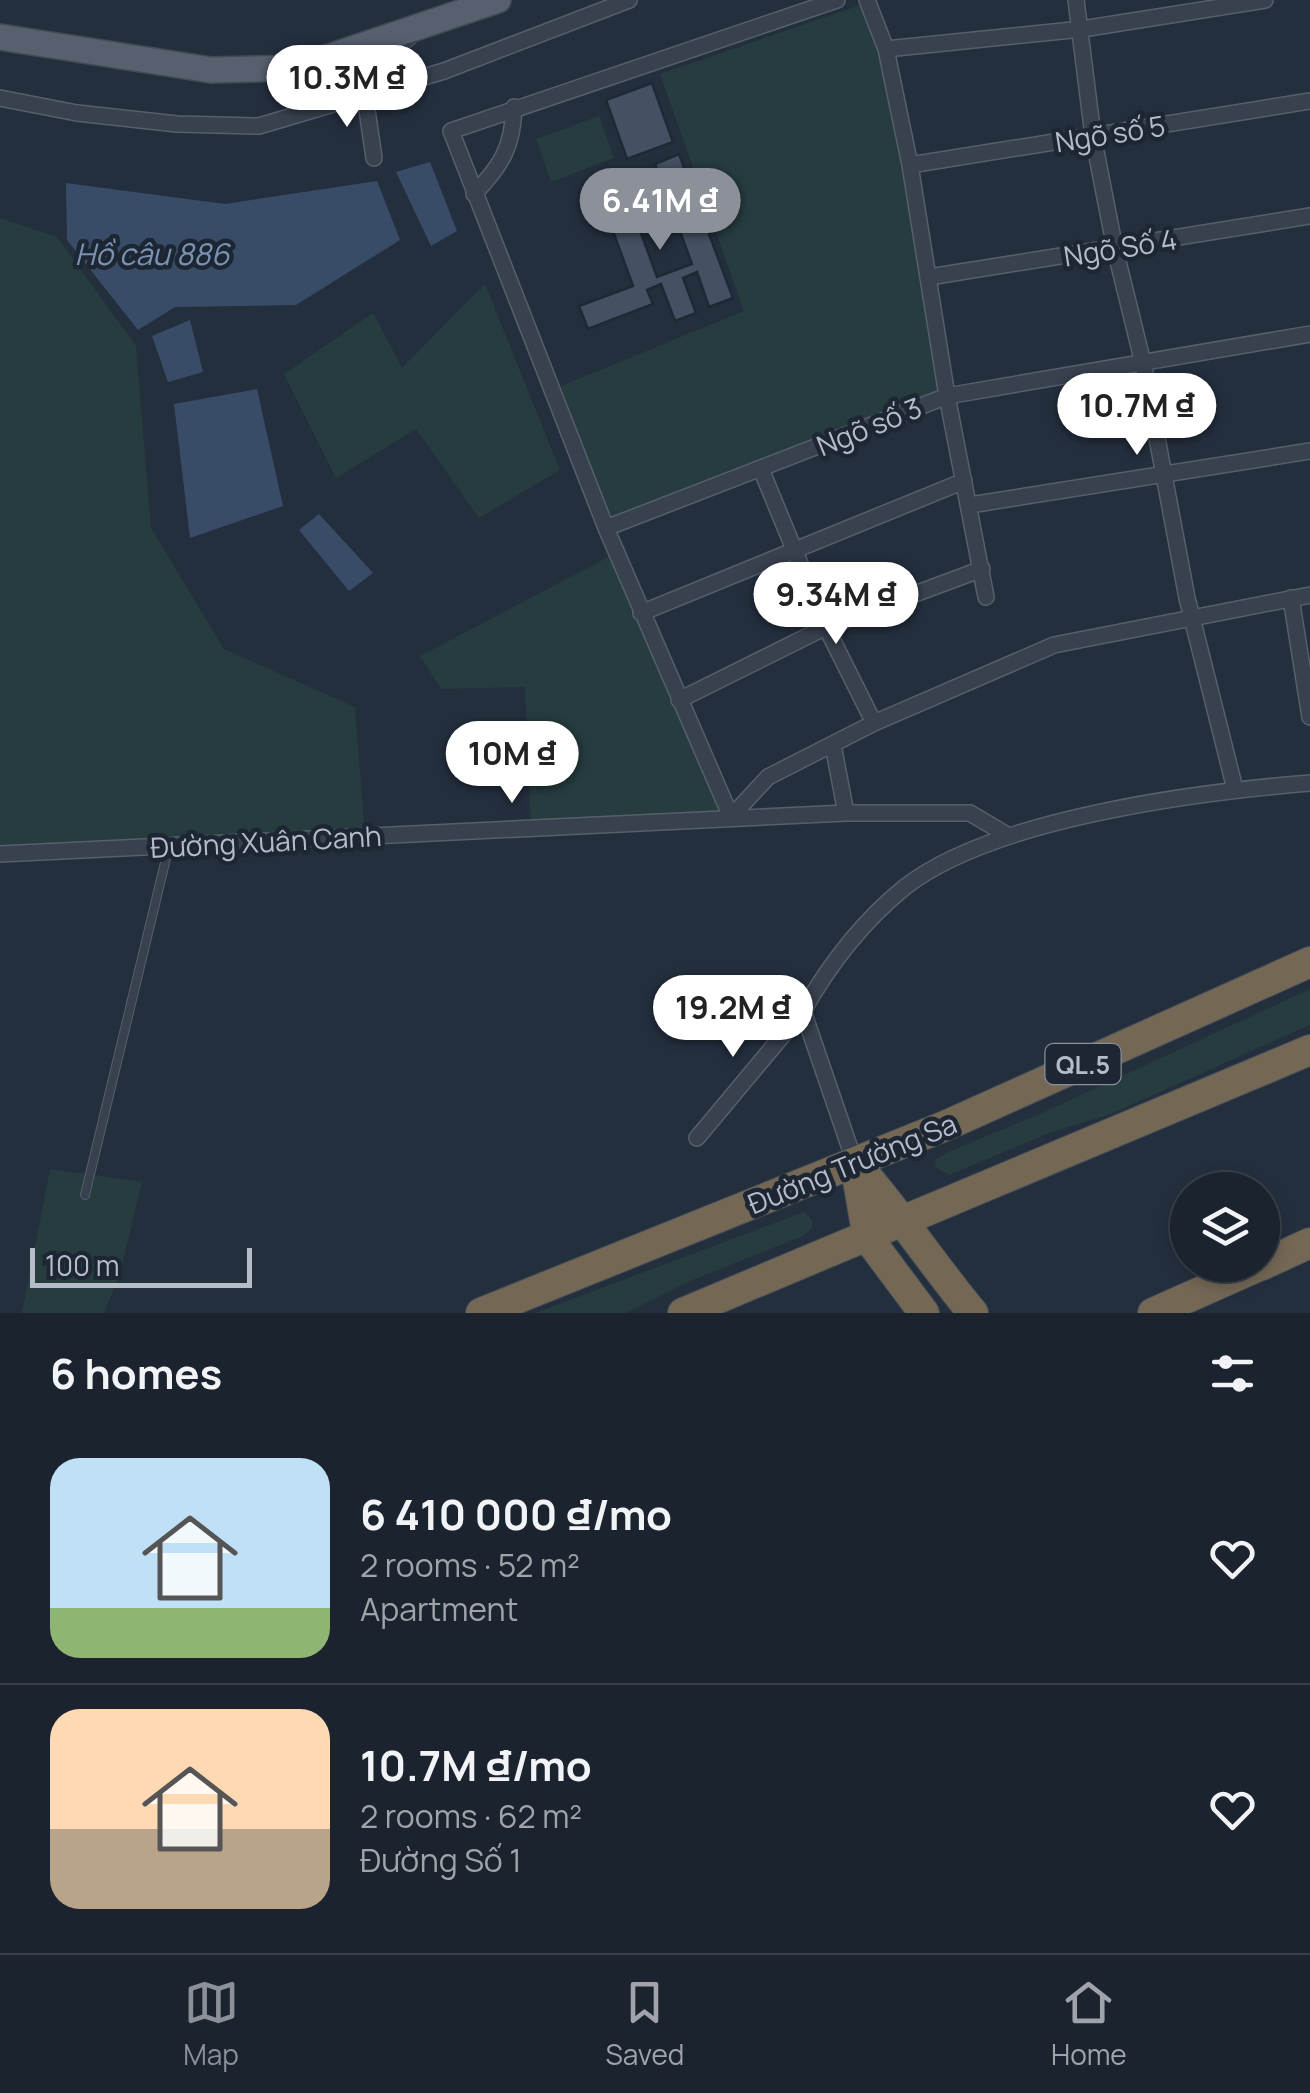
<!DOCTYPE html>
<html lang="en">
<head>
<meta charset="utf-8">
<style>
	body { margin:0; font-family:Manrope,sans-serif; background:#282f3a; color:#f1f3f6; height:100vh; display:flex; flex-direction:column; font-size:38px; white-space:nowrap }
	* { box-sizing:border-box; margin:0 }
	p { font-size:32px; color:#a0a4aa }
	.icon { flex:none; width:55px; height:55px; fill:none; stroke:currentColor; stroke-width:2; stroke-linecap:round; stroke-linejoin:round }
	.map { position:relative; height:1313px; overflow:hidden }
	.side { display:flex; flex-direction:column; background:#1b232e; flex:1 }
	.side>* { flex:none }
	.fabs { position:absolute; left:1170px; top:1172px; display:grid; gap:20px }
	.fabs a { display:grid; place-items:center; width:110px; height:110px; border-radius:50%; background:#1b232e; box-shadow:0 5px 15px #0003,0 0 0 2px #39404a; font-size:50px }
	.scale { position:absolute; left:30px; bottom:25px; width:222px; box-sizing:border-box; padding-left:10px; border:5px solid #b4bcc9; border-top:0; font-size:28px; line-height:35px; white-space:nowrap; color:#b4bcc9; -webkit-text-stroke:8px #1d2633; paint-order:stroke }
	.price { position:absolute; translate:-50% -85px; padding:0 22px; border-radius:35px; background:#fff; color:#222; font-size:32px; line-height:65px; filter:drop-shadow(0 2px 5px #0008) }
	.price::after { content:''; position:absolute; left:50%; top:60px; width:30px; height:22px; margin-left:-15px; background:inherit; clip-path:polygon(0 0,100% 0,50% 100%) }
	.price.active { background:#8c9099; color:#fff }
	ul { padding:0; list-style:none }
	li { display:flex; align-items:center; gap:30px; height:250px; padding:0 50px }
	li+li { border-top:2px solid #39404a }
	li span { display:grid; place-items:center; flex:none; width:280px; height:200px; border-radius:30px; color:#555 }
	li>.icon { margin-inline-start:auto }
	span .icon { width:120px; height:120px; fill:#fffc; stroke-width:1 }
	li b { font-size:42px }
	h2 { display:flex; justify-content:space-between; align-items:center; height:120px; padding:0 50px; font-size:42px }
	.dock { display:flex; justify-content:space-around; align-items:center; height:140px; border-top:2px solid #39404a; background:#1b232e; font-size:28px; color:#a0a4aa }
	.dock a { display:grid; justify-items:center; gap:5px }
	.dock .active { color:#8c9099 }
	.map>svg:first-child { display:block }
</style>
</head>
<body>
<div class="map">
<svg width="1310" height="1313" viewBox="0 0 1310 1313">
	<rect width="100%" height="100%" fill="#242f3e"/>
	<path fill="#263c3f" d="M869,2l78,394 -341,132 -45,-142 183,-75 -84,-237z
		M599,116l15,42 -63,24 -15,-43z
		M0,218l57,19 79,109 15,182 73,121 131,58 10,129 -365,18z
		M485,284l75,186 -81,48 -63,-89 -80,49 -52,-104 89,-61 29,55z
		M616,553l115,264 -200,10 -6,-140 -84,2 -21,-33z
		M1310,989v36l-202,90 -56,17 -103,43 -14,-8 1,-8 12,-7 94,-39z
		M50,1169l92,13 -22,92 -16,39h-82z
		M804,1212l8,8v8l-9,8 -113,45 -64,32h-91z"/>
	<path fill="#394c67" d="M430,162l27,69 -26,15 -35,-74z
		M377,181l23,59 -104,65 -121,2 -37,23 -71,-90 -1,-57 159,21z
		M190,320l13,52 -35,10 -16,-46z
		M257,389l26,117 -93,32 -16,-134z
		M319,514l54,59 -24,18 -50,-61z"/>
	<path fill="#455162" stroke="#1f2835" stroke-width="2.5" d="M652,83l21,59 -46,17 -21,-59z
		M679,154l54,144 -24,9 -12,-35 -14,6 13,35 -21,8 -14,-37 -14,6 6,14 -65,25 -9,-23 54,-20 -35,-96 24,-9 35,96 35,-13 -37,-100z"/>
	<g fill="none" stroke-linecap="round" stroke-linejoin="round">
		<g stroke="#565f6c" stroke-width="10">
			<path id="lane" d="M366,94l22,-32 27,-25
				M85,1195l84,-349"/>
		</g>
		<g stroke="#565f6c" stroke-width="18">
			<path id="street" d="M837,0l-386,131 155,397 125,289 37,-40 106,-54 180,-78 256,-50
				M867,0l19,49 24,116 37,231 39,201
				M1076,0l17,136 22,113 28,114 44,235 48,191
				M886,49l196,-20 183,-29
				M365,96l9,62
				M0,98l77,15 100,11 82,2 185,-55 185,-71
				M910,165l400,-64
				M474,194c27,-28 39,-47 40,-87
				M929,277l381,-61
				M761,469l65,158 48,96
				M970,505l340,-54
				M606,528l341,-132 363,-62
				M1291,598l19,119
				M641,613l323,-132
				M679,700l147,-73 156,-58
				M833,745l13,68
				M0,854l846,-41h124l37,22
				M697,1138l106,-127
				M855,1163l-52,-152c26,-46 60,-90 102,-124 88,-69 294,-95 405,-104"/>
		</g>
		<g stroke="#414a57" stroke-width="28">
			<path id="primary" d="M0,37l211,33 85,-2 202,-68"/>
		</g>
		<g stroke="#434c59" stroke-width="32">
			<path id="highway" d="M855,1163c43,48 77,101 118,150
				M855,1163l13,75 56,75
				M1262,1265l48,-22
				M481,1313l464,-187 365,-164
				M683,1313l627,-263
				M1153,1313l108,-48"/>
		</g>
		<use href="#lane" stroke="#38414e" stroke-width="8"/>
		<use href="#street" stroke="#38414e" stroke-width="15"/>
		<use href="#primary" stroke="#56606e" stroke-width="25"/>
		<use href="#highway" stroke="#746855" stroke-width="30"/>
	</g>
	<g text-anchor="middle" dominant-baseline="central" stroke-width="9" stroke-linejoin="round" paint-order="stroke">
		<rect fill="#1d2633" stroke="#878f9c" stroke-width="2.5" x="1045.5" y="1044" width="75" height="40" rx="8"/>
		<g font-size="25" font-weight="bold" fill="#b4bcc9">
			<text x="1083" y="1064">QL.5</text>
		</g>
		<g font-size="28" fill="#b4bcc9" stroke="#1d2633">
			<text transform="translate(1110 133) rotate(-9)">Ngõ số 5</text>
			<text transform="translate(1120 247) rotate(-9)">Ngõ Số 4</text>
			<text transform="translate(869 426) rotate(-22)">Ngõ số 3</text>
			<text transform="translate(266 841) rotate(-3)">Đường Xuân Canh</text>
			<text transform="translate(852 1163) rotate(-22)">Đường Trường Sa</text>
		</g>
		<g font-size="30" font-style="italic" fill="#7c92b1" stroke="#1d2633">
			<text x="152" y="253">Hồ câu 886</text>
		</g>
	</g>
</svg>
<div class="fabs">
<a><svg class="icon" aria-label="layers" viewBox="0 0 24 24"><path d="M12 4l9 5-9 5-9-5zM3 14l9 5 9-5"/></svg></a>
</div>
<div class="scale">100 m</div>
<b class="price" style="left:347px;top:130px">10.3M ₫</b>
<b class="price active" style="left:660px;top:253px">6.41M ₫</b>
<b class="price" style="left:1137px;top:458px">10.7M ₫</b>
<b class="price" style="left:836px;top:647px">9.34M ₫</b>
<b class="price" style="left:512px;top:806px">10M ₫</b>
<b class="price" style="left:733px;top:1060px">19.2M ₫</b>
</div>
<section class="side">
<h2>6 homes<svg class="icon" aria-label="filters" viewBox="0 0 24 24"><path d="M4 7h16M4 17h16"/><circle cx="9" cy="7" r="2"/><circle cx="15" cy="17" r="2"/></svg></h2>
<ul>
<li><span style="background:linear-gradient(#bfe0f5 75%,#8fb573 0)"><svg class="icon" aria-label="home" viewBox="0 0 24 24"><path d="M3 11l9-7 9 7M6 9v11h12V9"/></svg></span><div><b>6 410 000 ₫/mo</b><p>2 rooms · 52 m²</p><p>Apartment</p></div><svg class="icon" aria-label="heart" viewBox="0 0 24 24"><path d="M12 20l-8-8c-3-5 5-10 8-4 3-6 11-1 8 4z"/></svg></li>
<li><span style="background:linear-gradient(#ffd9b3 60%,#b9a48a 0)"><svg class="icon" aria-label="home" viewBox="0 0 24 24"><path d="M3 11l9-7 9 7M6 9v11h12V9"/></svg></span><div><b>10.7M ₫/mo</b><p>2 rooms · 62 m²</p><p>Đường Số 1</p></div><svg class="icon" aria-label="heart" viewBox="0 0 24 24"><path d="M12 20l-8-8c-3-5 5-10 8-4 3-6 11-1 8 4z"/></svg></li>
</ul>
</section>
<nav class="dock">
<a class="active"><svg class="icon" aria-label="map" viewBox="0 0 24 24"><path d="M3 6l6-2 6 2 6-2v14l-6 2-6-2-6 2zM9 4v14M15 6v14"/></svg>Map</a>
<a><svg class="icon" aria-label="saved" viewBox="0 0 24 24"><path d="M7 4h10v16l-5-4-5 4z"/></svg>Saved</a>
<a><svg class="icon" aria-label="home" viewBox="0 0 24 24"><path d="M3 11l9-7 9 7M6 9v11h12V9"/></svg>Home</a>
</nav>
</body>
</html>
